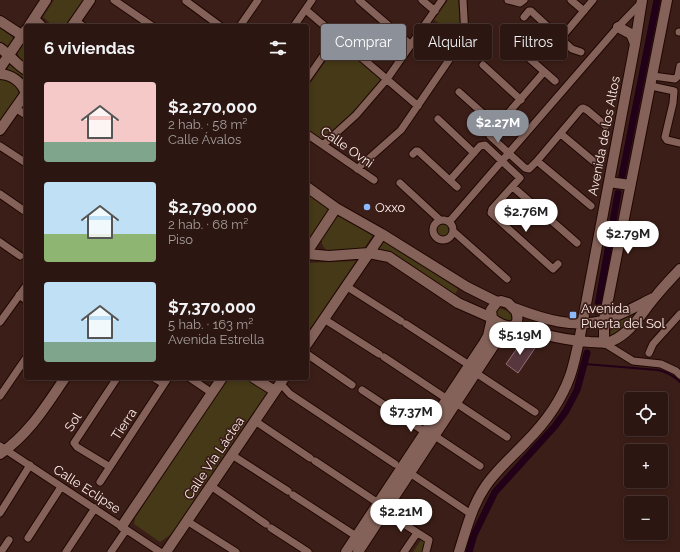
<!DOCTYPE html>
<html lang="es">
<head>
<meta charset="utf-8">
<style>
	body { margin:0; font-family:Raleway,sans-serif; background:#38231f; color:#f1f3f6; height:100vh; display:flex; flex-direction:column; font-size:15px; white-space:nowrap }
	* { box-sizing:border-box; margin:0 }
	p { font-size:13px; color:#a69f9f }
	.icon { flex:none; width:22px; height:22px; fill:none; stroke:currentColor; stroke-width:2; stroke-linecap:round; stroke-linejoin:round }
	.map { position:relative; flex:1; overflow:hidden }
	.side { position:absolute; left:24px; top:24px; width:285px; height:356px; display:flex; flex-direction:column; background:#2c1611; border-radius:4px; box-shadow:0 2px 6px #0003,0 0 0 1px #483531 }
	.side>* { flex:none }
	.banner { position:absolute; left:321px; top:24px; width:299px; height:36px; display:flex; gap:8px }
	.buttons { position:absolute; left:624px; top:392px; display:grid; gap:8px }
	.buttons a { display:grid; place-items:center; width:44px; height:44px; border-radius:4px; background:#2c1611; box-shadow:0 2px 6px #0003,0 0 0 1px #483531; font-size:20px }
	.price { position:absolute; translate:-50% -34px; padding:0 9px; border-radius:14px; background:#fff; color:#222; font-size:13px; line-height:26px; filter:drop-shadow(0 1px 2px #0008) }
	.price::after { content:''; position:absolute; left:50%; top:24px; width:12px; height:9px; margin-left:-6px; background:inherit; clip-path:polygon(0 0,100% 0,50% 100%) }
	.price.selected { background:#8c9099; color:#fff }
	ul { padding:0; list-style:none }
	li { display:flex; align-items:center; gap:12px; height:100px; padding:0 20px }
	li span { display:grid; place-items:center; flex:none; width:112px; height:80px; border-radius:4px; color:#555 }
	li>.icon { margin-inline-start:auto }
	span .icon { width:48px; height:48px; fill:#fffc; stroke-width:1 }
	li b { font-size:17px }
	h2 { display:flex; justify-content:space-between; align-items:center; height:48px; padding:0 20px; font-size:17px }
	.tag { padding:0 14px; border-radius:4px; background:#2c1611; box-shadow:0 2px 6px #0003,0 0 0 1px #483531; font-size:14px; line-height:36px }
	.tag.selected { background:#8c9099; color:#fff }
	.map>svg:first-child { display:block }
</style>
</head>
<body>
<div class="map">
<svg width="680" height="552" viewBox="0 0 680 552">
	<rect width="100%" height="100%" fill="#3b1e17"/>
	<path fill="#453917" d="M54,0h30l-18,26h-13l-10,-9z
		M448,0h10l3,37 -27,-17z
		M0,28l15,11 -7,9 -8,-6z
		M24,43h2v21c-8,-6 -13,-15 -2,-21z
		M338,43l43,36c-15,21 -39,45 -60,60l-14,-9v-42z
		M11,63l15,10v10l-20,-12z
		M2,76l16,10 1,8 -19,28v-43z
		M307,193l24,16 -24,35z
		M341,216l32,19 -10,15 -33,2 -5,-3 -3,-5v-7l13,-19z
		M436 230a7 7 0 1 1 14 0a7 7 0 1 1-14 0Z
		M382,239l76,50 -4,7 -80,-44z
		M356,261l-45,67 -4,6v-71z
		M499,308l12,4 1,6 -2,3 -5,2 -12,-11z
		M641,308l1,1 -24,24 -6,3h-2l2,-11 18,-9z
		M227,378h21l20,13 -95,142 -13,9 -26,-18 1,-6z
		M421,540l4,2 -2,10h-10z"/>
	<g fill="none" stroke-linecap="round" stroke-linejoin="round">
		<path stroke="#220018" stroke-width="2" d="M585,364l73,6c9,2 15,5 22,12"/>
		<path stroke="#220018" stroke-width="7" d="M622,176l35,-176
			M597,311l21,-118
			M469,552l5,-17 21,-43 60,-66 11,-15 11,-21 10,-37"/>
	</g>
	<path fill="#57373d" stroke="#936f75" d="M523,340l12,8 -17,25 -12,-9z"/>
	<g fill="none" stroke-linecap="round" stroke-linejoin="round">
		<g stroke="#200703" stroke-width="9">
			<path id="street" d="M114,0l38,26
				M359,0l52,45
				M422,0l13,11
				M508,0l12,3 4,-3
				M571,0l13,11
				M186,1l34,25
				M306,10l112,96
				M524,17l5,-6h2l41,38 9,3
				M76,21l7,5
				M240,26l18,-26
				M294,26l18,-26
				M679,32h1
				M505,37l50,44
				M561,38l32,-38
				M483,65l38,35
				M544,72l-53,61 -1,3 35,32 4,1 8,-8 44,-52 2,-1 4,2 19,16
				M653,76l22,3 3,-3 2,-10
				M307,79l30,-43
				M651,86l23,5 -1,12 -8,34 2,3 13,3
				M459,92l38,34
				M15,108l11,7
				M438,119l36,34
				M307,134l67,46
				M561,134l37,31
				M323,145l33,-30 31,-36 55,-79
				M0,146l26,17
				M413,154l3,-3h2l39,36
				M537,161l54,45
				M357,169l44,-39 61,-89 3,-5 -2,-36
				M450,180l30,-34 5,-1 35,33 -28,31 -1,4 62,56 5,-5
				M400,183l40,37
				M513,187l64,56
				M0,194l26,18
				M433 230a10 10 0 1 1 20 0a10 10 0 1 1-20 0Z
				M449,222l169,-195 23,-24
				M453,231l54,48
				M0,242l20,14
				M346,286l55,35
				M19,295l7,5
				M324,319l55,35
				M0,322l26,-36
				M406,324l63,41
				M604,343l29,18 28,3 15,7 4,4
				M649,353l4,-9 27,-30
				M307,354l45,31
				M384,357l63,42
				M476,373l59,39
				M154,378l10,6
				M190,378l22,15
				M280,383l10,11 105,70
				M362,390l63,42
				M0,396l26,-38
				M456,403l51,34
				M255,421l55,37
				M435,436l45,30
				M0,446l160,106
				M232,455l56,36
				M315,461l63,42
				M110,467l-33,-20 -3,-4 43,-65
				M407,471l64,43
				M100,482l68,-104
				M211,486l55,38
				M293,495l63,41
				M385,512l44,28 -3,12
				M0,513l30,-48
				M187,521l49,31
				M271,528l37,24
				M28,538l33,-51
				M1,552l8,-12
				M66,552l29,-44
				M111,552l15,-22
				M404,552l13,-19"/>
		</g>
		<g stroke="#200703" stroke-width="12">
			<path id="secondary" d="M34,19l7,7
				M0,21l26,17
				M29,26l17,-26
				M72,26l18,-26
				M618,27l13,7 4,10
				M0,48c10,7 16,16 26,22
				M0,68l26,-38
				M0,74c12,1 22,8 26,20
				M0,130l26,-37
				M609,182l21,3
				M307,187l29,21 46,26 85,53 30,15
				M307,252l29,-44
				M307,254l22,2 40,-3 20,4 69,46 34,15 -4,18 -4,7 -138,209
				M501,301l7,2 8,8c7,21 -14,17 -24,7l-1,-8 6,-8z
				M514,308c29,11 60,21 91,12 16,-5 32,-14 48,-22
				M513,326c26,8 51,14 77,16 7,0 15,2 22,-1 20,-9 30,-29 44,-45 7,-9 16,-18 24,-27
				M604,343v-23l63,-320
				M307,344l75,-110
				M254,378l21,13
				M0,454c30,-21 45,-47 65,-76
				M122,526l100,-148
				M166,552l118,-174
				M358,552l138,-210 13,-15
				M459,552c7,-22 13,-46 26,-65 11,-17 27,-30 41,-45 18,-18 35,-41 44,-66 4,-11 6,-23 9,-35l56,-297 7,-44"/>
		</g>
		<use href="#street" stroke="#846259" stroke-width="7"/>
		<use href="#secondary" stroke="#846259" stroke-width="10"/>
	</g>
	<g fill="#8bb9fc" stroke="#3b1e17" stroke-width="1.5">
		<circle cx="367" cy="207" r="4"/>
		<rect x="569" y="311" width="8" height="8" rx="2"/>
	</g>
	<g text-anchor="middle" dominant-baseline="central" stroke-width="3.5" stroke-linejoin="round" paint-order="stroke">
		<g font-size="13" fill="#feeeea" stroke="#3b1e17">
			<text transform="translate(604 136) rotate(-79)">Avenida de los Altos</text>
			<text transform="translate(347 147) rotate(35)">Calle Ovni</text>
			<text transform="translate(73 422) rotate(-57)">Sol</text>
			<text transform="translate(124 424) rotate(-57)">Tierra</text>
			<text transform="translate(214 458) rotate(-56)">Calle Vía Láctea</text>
			<text transform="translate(87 489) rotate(33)">Calle Eclipse</text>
		</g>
		<g font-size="13" fill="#feeeea" stroke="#3b1e17" text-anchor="start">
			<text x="375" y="207">Oxxo</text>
			<text x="581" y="308">Avenida<tspan x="581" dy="15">Puerta del Sol</tspan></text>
		</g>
	</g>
</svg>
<div class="buttons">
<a><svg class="icon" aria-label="locate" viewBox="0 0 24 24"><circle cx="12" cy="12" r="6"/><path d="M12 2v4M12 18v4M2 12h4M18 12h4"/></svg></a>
<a>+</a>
<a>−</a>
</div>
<b class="price selected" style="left:498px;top:144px">$2.27M</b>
<b class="price" style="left:526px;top:233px">$2.76M</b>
<b class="price" style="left:628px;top:255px">$2.79M</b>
<b class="price" style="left:520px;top:356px">$5.19M</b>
<b class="price" style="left:411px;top:433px">$7.37M</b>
<b class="price" style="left:401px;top:533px">$2.21M</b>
<div class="banner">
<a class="tag selected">Comprar</a>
<a class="tag">Alquilar</a>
<a class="tag">Filtros</a>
</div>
<section class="side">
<h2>6 viviendas<svg class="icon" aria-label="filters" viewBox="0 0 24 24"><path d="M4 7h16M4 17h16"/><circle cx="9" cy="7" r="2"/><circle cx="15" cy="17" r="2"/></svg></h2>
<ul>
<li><span style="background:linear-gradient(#f6c9c9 75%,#7fa58c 0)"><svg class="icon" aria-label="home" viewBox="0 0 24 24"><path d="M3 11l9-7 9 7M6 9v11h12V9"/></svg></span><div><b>$2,270,000</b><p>2 hab. · 58 m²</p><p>Calle Ávalos</p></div></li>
<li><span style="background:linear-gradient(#bfe0f5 65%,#8fb573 0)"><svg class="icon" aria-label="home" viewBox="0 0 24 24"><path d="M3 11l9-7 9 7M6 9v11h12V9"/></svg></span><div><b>$2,790,000</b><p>2 hab. · 68 m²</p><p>Piso</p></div></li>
<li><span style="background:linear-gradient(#bfe0f5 75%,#7fa58c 0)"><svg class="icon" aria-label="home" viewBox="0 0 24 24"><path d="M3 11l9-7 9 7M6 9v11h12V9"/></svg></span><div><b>$7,370,000</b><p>5 hab. · 163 m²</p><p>Avenida Estrella</p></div></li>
</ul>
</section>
</div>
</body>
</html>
